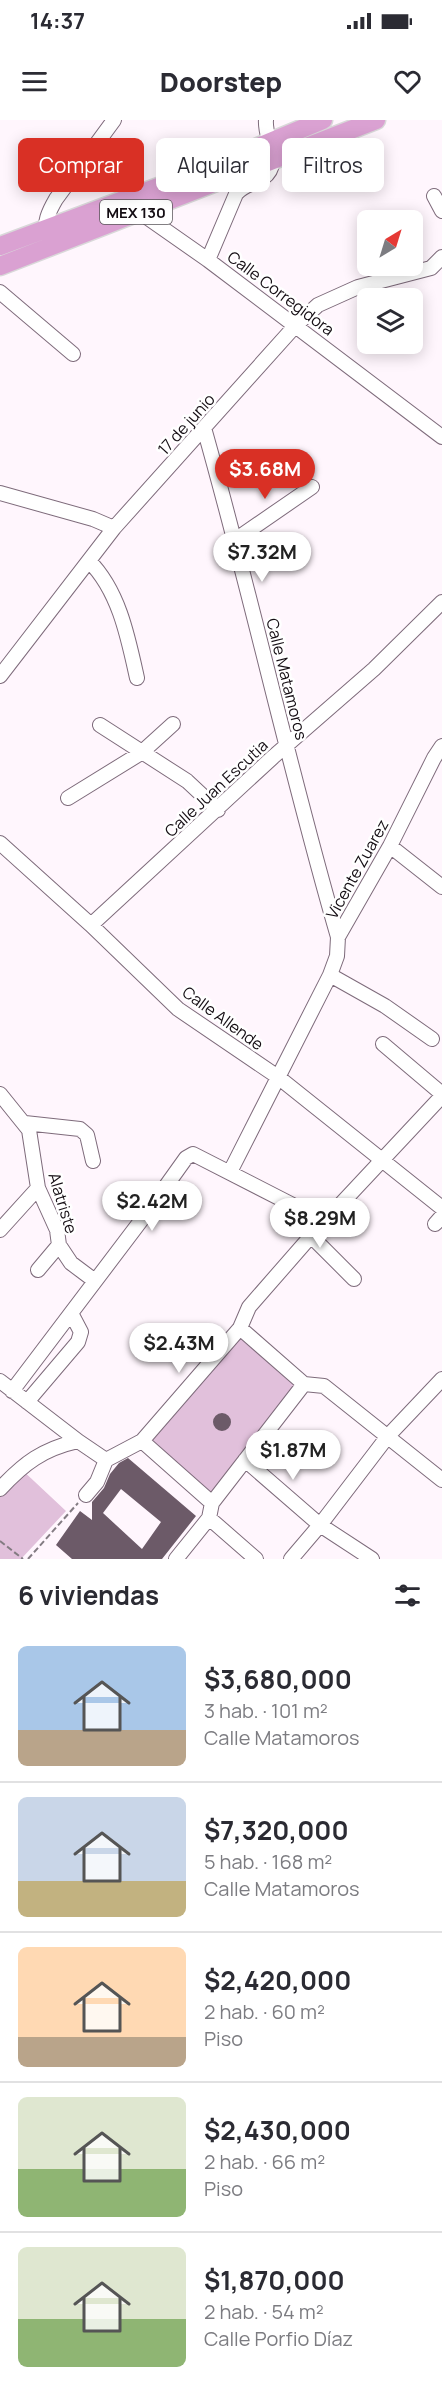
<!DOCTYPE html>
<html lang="es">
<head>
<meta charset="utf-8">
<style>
	body { margin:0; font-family:Manrope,sans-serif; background:#f7f7f7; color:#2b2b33; height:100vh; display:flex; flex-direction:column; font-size:22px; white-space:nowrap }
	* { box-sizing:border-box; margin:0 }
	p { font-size:20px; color:#7c7c81 }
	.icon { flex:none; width:33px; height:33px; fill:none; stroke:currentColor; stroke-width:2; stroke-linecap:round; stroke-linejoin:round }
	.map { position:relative; height:1439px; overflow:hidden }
	.sheet { display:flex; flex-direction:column; background:#fff; flex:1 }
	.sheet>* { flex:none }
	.top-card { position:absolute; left:18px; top:18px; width:406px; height:54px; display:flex; gap:12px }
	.needle { width:39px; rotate:38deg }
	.fabs { position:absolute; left:357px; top:90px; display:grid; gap:12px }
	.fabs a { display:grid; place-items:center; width:66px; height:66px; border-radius:9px; background:#fff; box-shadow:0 3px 15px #0003; font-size:30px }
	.price { position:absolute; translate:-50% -51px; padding:0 14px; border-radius:21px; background:#fff; color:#222; font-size:20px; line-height:39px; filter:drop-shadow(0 2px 3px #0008) }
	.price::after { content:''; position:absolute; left:50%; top:36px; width:18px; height:14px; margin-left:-9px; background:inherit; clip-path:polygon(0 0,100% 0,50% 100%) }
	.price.selected { background:#d93025; color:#fff }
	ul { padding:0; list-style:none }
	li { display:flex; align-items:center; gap:18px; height:150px; padding:0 18px }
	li+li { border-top:2px solid #e1e1e2 }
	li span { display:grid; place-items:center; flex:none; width:168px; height:120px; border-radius:9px; color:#555 }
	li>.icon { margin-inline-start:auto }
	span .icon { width:72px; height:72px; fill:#fffc; stroke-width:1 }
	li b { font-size:26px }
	h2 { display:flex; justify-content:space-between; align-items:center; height:72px; padding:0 18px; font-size:26px }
	.pill { padding:0 21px; border-radius:9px; background:#fff; box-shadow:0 3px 15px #0003; font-size:21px; line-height:54px }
	.pill.selected { background:#d93025; color:#fff }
	.status { display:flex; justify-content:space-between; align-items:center; height:42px; padding:0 30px; background:#fff; direction:ltr }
	.status svg { height:16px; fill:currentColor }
	header { display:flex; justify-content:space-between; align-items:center; height:78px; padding:0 18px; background:#fff; font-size:27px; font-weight:800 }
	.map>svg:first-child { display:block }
</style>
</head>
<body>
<div class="status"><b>14:37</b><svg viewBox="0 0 49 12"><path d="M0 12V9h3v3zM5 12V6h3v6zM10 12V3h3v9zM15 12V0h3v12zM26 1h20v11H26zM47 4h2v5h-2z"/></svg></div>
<header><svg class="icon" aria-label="menu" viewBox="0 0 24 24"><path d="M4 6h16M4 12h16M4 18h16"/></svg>Doorstep<svg class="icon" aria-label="heart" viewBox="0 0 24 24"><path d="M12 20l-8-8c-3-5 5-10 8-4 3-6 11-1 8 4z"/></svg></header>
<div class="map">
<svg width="442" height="1439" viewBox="0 0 442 1439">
	<rect width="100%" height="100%" fill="#fff6fd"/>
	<path fill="#e1c0db" d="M232,1206l68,55 -96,121 -70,-59z
		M19,1347l47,44 -45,48h-21v-67z"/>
	<path fill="#6c5a68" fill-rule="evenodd" d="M213 1302a9 9 0 1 1 18 0a9 9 0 1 1-18 0Z
		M128,1338l68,58 -34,43h-90l-16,-14 24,-34 12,9v-18l12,-14 6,-14 9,-11zM121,1369l40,33 -19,27 -39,-36z"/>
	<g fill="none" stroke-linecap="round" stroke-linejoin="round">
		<g stroke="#7e6b7b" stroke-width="16">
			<path id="minor" d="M434,76l8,15
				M134,86l4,5 70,49 234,177
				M47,117c-4,-14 2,-26 9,-38l58,-79
				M208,140l28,-66c8,-10 17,-9 27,-16 20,-13 1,-40 3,-58
				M0,172l73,62
				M204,308c48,169 85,341 134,509
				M0,373l93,26 21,9
				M235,420l77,-53
				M89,441c30,30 39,76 48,117
				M0,556l114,-148 182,-203 22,-20 40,-18 73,-19 11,-11
				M100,605l87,56 31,29
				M68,678l73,-45 32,-29
				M0,723l91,82 87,84 100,68 164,131
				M390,726l52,41
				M91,805l182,-168 101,-88 68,-67
				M330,855l55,31 47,33
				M383,924l59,50
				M0,974l29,36 9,58 19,42 2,15 12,18 24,18
				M25,1003l55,6 7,6 6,26
				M230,1052l100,-197 7,-19 1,-19 52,-91 44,-88 8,-12
				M435,1104l7,-8
				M0,1110l38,-42
				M311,1116l43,43
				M38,1150l21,-25
				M240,1208l64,56
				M0,1261l78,60
				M304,1264l20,2 118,94
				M12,1271l134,-177 40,-56 7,-4 131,67
				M27,1282l51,-60 3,-10 -10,-19
				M142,1321l70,62
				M106,1340l36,-19 98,-113 9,-21 62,-71 131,-140
				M245,1340l75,65 52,34
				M0,1369c24,-26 43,-40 78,-48l28,19
				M86,1375l11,-13 9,-22
				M209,1398l47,41
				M176,1439l33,-41 3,-15 92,-119
				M291,1439l29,-34 68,-89 54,-57"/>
		</g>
		<g stroke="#d9d8d9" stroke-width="21">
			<path id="major" d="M0,126l193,-72 130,-54
				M0,146l376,-146"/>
		</g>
		<path stroke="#837b82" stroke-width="2" stroke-dasharray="6 3" stroke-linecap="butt" d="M0,1421l23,18
			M28,1439l50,-56"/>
		<use href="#minor" stroke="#fff" stroke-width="14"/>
		<use href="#major" stroke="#daa1d2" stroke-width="18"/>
	</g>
	<g text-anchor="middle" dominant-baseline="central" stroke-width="5" stroke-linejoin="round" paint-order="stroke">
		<rect fill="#fff" stroke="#5a565a" stroke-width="1.5" x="100" y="80" width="72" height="24" rx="4.5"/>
		<g font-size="15" font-weight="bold" fill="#140d13">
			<text x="136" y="92">MEX 130</text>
		</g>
		<g font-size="16" fill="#140d13" stroke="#fff">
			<text transform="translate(281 173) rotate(37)">Calle Corregidora</text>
			<text transform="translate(186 304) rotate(-48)">17 de junio</text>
			<text transform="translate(287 559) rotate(76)">Calle Matamoros</text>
			<text transform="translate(216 668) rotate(-43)">Calle Juan Escutia</text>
			<text transform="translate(357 749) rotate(-61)">Vicente Zuarez</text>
			<text transform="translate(223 898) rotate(36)">Calle Allende</text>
			<text transform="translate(63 1083) rotate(73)">Alatriste</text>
		</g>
	</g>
</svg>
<div class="fabs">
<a><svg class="needle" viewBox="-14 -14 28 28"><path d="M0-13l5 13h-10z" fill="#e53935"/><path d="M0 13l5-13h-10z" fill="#7c7c81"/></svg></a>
<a><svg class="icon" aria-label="layers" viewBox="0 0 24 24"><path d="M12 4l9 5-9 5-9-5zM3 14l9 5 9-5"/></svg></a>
</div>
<b class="price selected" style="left:265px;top:380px">$3.68M</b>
<b class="price" style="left:262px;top:463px">$7.32M</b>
<b class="price" style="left:152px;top:1112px">$2.42M</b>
<b class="price" style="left:320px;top:1129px">$8.29M</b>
<b class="price" style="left:179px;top:1254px">$2.43M</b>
<b class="price" style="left:293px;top:1361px">$1.87M</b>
<div class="top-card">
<a class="pill selected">Comprar</a>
<a class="pill">Alquilar</a>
<a class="pill">Filtros</a>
</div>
</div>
<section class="sheet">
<h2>6 viviendas<svg class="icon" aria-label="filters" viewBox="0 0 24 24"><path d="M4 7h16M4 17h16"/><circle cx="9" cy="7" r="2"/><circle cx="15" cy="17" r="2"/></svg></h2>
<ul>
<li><span style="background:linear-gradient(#a9c7e8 70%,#b9a48a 0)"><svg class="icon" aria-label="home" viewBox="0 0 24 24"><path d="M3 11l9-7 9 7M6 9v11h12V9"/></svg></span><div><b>$3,680,000</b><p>3 hab. · 101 m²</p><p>Calle Matamoros</p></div></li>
<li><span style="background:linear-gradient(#c9d6e8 70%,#c2b280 0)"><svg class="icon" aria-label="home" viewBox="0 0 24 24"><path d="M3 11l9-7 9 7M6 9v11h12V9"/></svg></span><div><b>$7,320,000</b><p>5 hab. · 168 m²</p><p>Calle Matamoros</p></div></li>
<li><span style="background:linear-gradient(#ffd9b3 75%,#b9a48a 0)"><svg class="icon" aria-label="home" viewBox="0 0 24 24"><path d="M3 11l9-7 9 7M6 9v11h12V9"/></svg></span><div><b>$2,420,000</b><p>2 hab. · 60 m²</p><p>Piso</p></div></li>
<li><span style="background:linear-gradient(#dfe7d0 60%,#8fb573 0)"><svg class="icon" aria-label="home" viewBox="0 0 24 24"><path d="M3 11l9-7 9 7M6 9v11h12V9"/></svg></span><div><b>$2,430,000</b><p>2 hab. · 66 m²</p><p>Piso</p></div></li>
<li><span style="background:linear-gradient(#dfe7d0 60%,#8fb573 0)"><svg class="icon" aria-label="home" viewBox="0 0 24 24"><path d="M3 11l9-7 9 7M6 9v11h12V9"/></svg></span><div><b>$1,870,000</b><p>2 hab. · 54 m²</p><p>Calle Porfio Díaz</p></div></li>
</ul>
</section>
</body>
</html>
